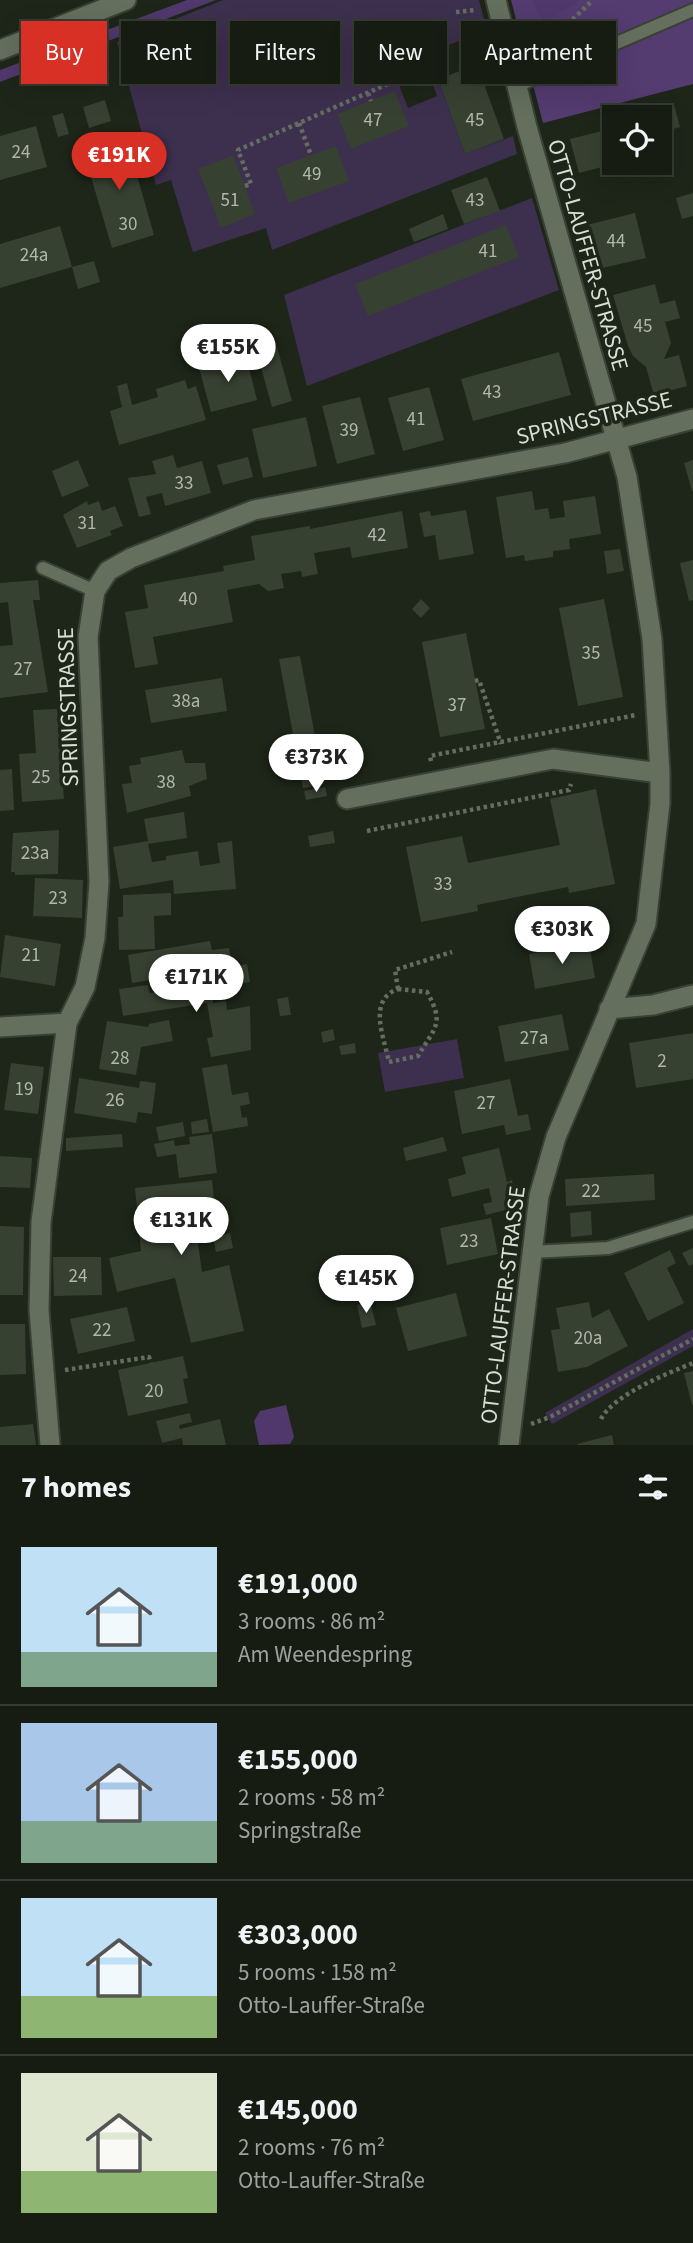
<!DOCTYPE html>
<html lang="en">
<head>
<meta charset="utf-8">
<style>
	body { margin:0; font-family:"Source Sans 3",sans-serif; background:#232920; color:#f1f3f6; height:100vh; display:flex; flex-direction:column; font-size:26px; white-space:nowrap }
	* { box-sizing:border-box; margin:0 }
	p { font-size:23px; color:#9ea19f }
	.icon { flex:none; width:38px; height:38px; fill:none; stroke:currentColor; stroke-width:2; stroke-linecap:round; stroke-linejoin:round }
	.map { position:relative; height:1445px; overflow:hidden }
	.panel { display:flex; flex-direction:column; background:#161c12; flex:1 }
	.panel>* { flex:none }
	.guide { position:absolute; left:21px; top:21px; width:651px; height:63px; display:flex; gap:14px }
	.fabs { position:absolute; left:602px; top:105px; display:grid; gap:14px }
	.fabs a { display:grid; place-items:center; width:70px; height:70px; border-radius:0px; background:#161c12; box-shadow:0 7px 28px #0002,0 0 0 2px #353a32; font-size:35px }
	.price { position:absolute; translate:-50% -60px; padding:0 16px; border-radius:24px; background:#fff; color:#222; font-size:23px; line-height:46px; filter:drop-shadow(0 2px 4px #0008) }
	.price::after { content:''; position:absolute; left:50%; top:42px; width:21px; height:16px; margin-left:-10px; background:inherit; clip-path:polygon(0 0,100% 0,50% 100%) }
	.price.selected { background:#d93025; color:#fff }
	ul { padding:0; list-style:none }
	li { display:flex; align-items:center; gap:21px; height:175px; padding:0 21px }
	li+li { border-top:2px solid #353a32 }
	li span { display:grid; place-items:center; flex:none; width:196px; height:140px; border-radius:0px; color:#555 }
	li>.icon { margin-inline-start:auto }
	span .icon { width:84px; height:84px; fill:#fffc; stroke-width:1 }
	li b { font-size:30px }
	h2 { display:flex; justify-content:space-between; align-items:center; height:84px; padding:0 21px; font-size:30px }
	.pill { padding:0 24px; border-radius:0px; background:#161c12; box-shadow:0 7px 28px #0002,0 0 0 2px #353a32; font-size:24px; line-height:63px }
	.pill.selected { background:#d93025; color:#fff }
	.map>svg:first-child { display:block }
</style>
</head>
<body>
<div class="map">
<svg width="693" height="1445" viewBox="0 0 693 1445">
	<rect width="100%" height="100%" fill="#1d2618"/>
	<path fill="#3d2f4e" d="M223,0h256l8,30 -95,37 16,41 29,-12 -5,-15 6,-2 27,75 48,-18 4,18 -245,96 -6,-22 -73,24 -22,-72 -15,5 -39,-143z
		M532,198l27,92 -252,96 -23,-91z
		M457,1039l7,39 -79,14 -7,-39z
		M693,1329v17l-141,78 -7,-11z"/>
	<path fill="#543b70" d="M511,0h182v84l-150,39z"/>
	<path fill="#51386c" d="M187,0h29l-216,82v-12z
		M531,0h50l-28,17 -10,2z
		M286,1405l8,32 -4,7 -31,1 -5,-24 6,-10z"/>
	<path fill="#374132" d="M477,65l27,74 -39,15 -27,-75z
		M395,91l14,35 -58,23 -14,-35z
		M105,100l6,21 -22,7 -6,-21z
		M674,105l6,22 -20,6v-16h-5l-1,-7z
		M63,113l6,21 -11,3 -6,-21z
		M36,126l11,41 -47,13v-44z
		M614,128v36l-35,9 -9,-34z
		M126,137l28,98 -42,13 -29,-98z
		M336,146l13,35 -60,22 -13,-35z
		M233,155l22,59 -34,14 -23,-59z
		M487,177l13,34 -36,13 -13,-34z
		M693,193v23l-11,3 -6,-21z
		M635,213l11,45 -48,11 -11,-44z
		M443,214l5,15 -34,13 -5,-13z
		M506,225l13,32 -151,59 -13,-32z
		M60,226l12,41 -72,21v-44z
		M94,261l6,21 -22,7 -6,-22z
		M655,284l5,20 15,-4 5,18 -15,4 6,21 -7,16 15,-4 8,31 -33,9 -8,-28 -13,-11 -5,-10 -15,-51z
		M277,347l15,54 -20,6 -15,-54z
		M559,352l12,43 -98,26 -12,-42z
		M246,356l11,44 -46,12 -12,-44z
		M185,380l3,9 8,-3 10,34 -87,25 -9,-34 12,-4 -5,-21 10,-3 5,22 26,-8 -2,-8z
		M429,387l15,53 -41,11 -15,-53z
		M360,397l15,57 -38,10 -15,-58z
		M306,417l11,49 -54,12 -11,-49z
		M173,455l4,13 25,-7 9,32 -46,13 -3,-13 -16,4 5,17 -12,3 -11,-39 28,-4 -4,-13z
		M248,457l5,20 -30,8 -6,-20z
		M78,460l11,26 -27,11 -10,-26z
		M693,460v31h-1l-8,-28z
		M532,491l3,19 13,-2 2,11 15,-2 -2,-16 32,-5 6,38 -32,5 1,10 -17,2v6l-28,4 -1,-6 -18,3 -10,-61z
		M87,501l1,4 11,-4 3,10 13,-5 8,20 -13,5 2,4 -35,13 -14,-33z
		M466,510l8,44 -35,6 -4,-25 -11,2 -5,-24 11,-2 1,5z
		M402,511l6,37 -56,10 -2,-11 -36,6 4,21 -16,3 -1,-6 -20,3 3,14 -16,3 -9,-7 -32,6 6,32 -80,15 5,27 -23,4 -10,-56 23,-4 -4,-23 80,-14 -1,-5 32,-6 -4,-24 59,-10v3z
		M620,549l4,22 -17,3 -3,-23z
		M693,560v40l-4,1 -9,-38z
		M38,580l2,20h-7l15,92 -48,6v-52l13,-1 -5,-43 -8,1v-20z
		M421,599l9,9 -9,10 -9,-9z
		M604,599l19,98 -45,9 -19,-98z
		M466,633l19,96 -45,8 -18,-95z
		M300,656l24,128 -21,4 -24,-129z
		M222,678l5,33 -76,12 -6,-33z
		M57,709l7,90 -42,3 -3,-48 17,-1 -3,-43z
		M182,750l3,13h20l2,16 -18,7 2,10 -64,17 -5,-29 10,-1 -3,-17 12,-2 -1,-6z
		M12,769l2,41 -14,1v-41z
		M325,787l2,9 -21,4 -2,-9z
		M596,789l19,95 -46,9 -1,-6 -91,18 1,6 -57,11 -15,-75 56,-11 6,27 92,-18 -10,-46z
		M184,812l3,26 -39,6 4,18 14,-2v-4l32,-5 2,15 20,-3 -3,-20 15,-2 4,48 -62,5 -1,-14 -53,9 -7,-42 35,-6 -4,-22z
		M59,830l-1,44 -43,1v-3h-4l2,-39z
		M333,831l2,12 -25,4 -2,-11z
		M35,878l48,2 -1,38 -49,-2z
		M171,893v22l-17,1 1,33 -36,1 -1,-33h5v-22z
		M5,935l56,9 -6,42 -55,-9z
		M210,941l2,9 17,-2 3,19 15,-3 3,18 -34,6 -3,-18 -81,13 -4,-28z
		M589,943l6,35 -60,11 -6,-35z
		M213,983v20l13,-2 1,9 23,-4 1,44 -40,7 -4,-19 6,-1 -6,-34 -84,13 -4,-27 29,-4 2,8z
		M288,997l3,18 -11,1 -3,-17z
		M562,1014l7,36 -64,12 -7,-36z
		M169,1020l4,21 -32,6 -5,28 -37,-6 8,-48 41,6 1,-3z
		M333,1029l2,11 -12,3 -2,-11z
		M693,1033v46l-57,9 -7,-45z
		M355,1043l1,10 -15,2 -2,-9z
		M11,1063l33,4 -6,47 -34,-4z
		M227,1064l5,31 16,-3 2,12 -10,2 2,12 5,-1 1,9 -35,6 -11,-64z
		M79,1078l60,10 1,-7 16,2 -4,31 -14,-2 -2,11 -62,-10z
		M510,1079l8,37 10,-2 3,16 -25,5 -2,-10 -42,9 -8,-43z
		M207,1119l2,13 -17,2 -1,-12z
		M183,1122l2,14 -26,5 -3,-14z
		M122,1134l1,13 -57,4v-13z
		M212,1134l5,39 -38,5 -3,-24 -19,3 -3,-13 20,-4 1,6 15,-2 -1,-7z
		M443,1137l4,14 -41,10 -3,-13z
		M499,1148l8,34 5,-2 3,17 -5,1 3,10 -27,7 -3,-11 9,-2 -3,-14 -37,9 -4,-18 18,-5 -4,-17z
		M0,1156l32,2 -2,30 -30,-1z
		M654,1174l1,26 -89,6 -1,-27z
		M212,1180l5,48 -21,1 6,43 27,-7 15,66 -53,12 -16,-65 -58,14 -8,-34 32,-7 -6,-63z
		M591,1211l1,24 -21,2 -1,-24z
		M491,1218l7,36 -51,11 -7,-37z
		M0,1226l24,1 -1,68h-23z
		M230,1233l3,15 -17,4 -3,-15z
		M693,1248v16l-4,2 -7,-13z
		M670,1250l6,13 -9,5 17,35 -36,18 -24,-48z
		M53,1257h48l1,38 -48,1z
		M456,1293l11,43 -59,15 -12,-43z
		M370,1301l6,24 -14,3 -5,-23z
		M589,1302l3,16 17,-9 19,37 -41,21 -29,5 -7,-42 9,-1 -4,-21z
		M127,1307l8,34 -57,13 -8,-35z
		M0,1324h25l1,50 -26,1z
		M183,1356l5,22 -5,1 5,24 -60,13 -10,-46z
		M693,1371v34h-1l-8,-32z
		M190,1413l2,9 -13,3 1,4 40,-10 6,26h-43l-1,-7 -20,5 -6,-22z
		M33,1424l3,21h-36v-18z
		M612,1435l2,10h-36l-1,-1z"/>
	<g fill="none" stroke-linecap="round" stroke-linejoin="round">
		<g stroke="#394136" stroke-width="16">
			<path id="service" d="M517,86l176,-76
				M43,568l52,23
				M532,1252l76,-4 85,-26"/>
		</g>
		<g stroke="#394136" stroke-width="23">
			<path id="minor" d="M496,0l31,127 100,350 25,162 8,134v31l-14,120 -90,213 -17,59 -30,249
				M0,50l126,-50
				M347,799l206,-40 107,14
				M609,1009l44,-4 40,-10
				M0,1027l67,-4
				M50,1445l-11,-135 2,-88 26,-199 18,-36 10,-49 4,-56 -11,-245 7,-46 13,-20 23,-13 123,-48 311,-57 128,-34"/>
		</g>
		<path stroke="#656d60" stroke-width="4.5" stroke-dasharray="3.5 3.5" stroke-linecap="butt" d="M456,12l20,-2
			M532,58l61,-58
			M368,93l3,8
			M299,123l12,32
			M245,186l6,-2 -13,-34 154,-68
			M475,681l4,-1 22,64
			M431,761l-1,-5 206,-41
			M367,831l202,-41 2,-6
			M398,989l29,3c18,32 8,35 -9,64l-29,6c-5,-25 -22,-62 9,-73z
			M398,989l-3,-19 57,-18
			M65,1370l84,-13 2,6
			M601,1419c12,-24 67,-46 92,-56
			M531,1424l19,-7 143,-78"/>
		<use href="#service" stroke="#646f5e" stroke-width="12"/>
		<use href="#minor" stroke="#646f5e" stroke-width="19"/>
	</g>
	<g text-anchor="middle" dominant-baseline="central" stroke-width="7" stroke-linejoin="round" paint-order="stroke">
		<g font-size="19" fill="#b0b8ac">
			<text x="373" y="120">47</text>
			<text x="475" y="120">45</text>
			<text x="21" y="152">24</text>
			<text x="312" y="174">49</text>
			<text x="230" y="200">51</text>
			<text x="475" y="200">43</text>
			<text x="128" y="224">30</text>
			<text x="616" y="241">44</text>
			<text x="488" y="251">41</text>
			<text x="34" y="255">24a</text>
			<text x="643" y="326">45</text>
			<text x="492" y="392">43</text>
			<text x="416" y="419">41</text>
			<text x="349" y="430">39</text>
			<text x="184" y="483">33</text>
			<text x="87" y="523">31</text>
			<text x="377" y="535">42</text>
			<text x="188" y="599">40</text>
			<text x="591" y="653">35</text>
			<text x="23" y="669">27</text>
			<text x="186" y="701">38a</text>
			<text x="457" y="705">37</text>
			<text x="41" y="777">25</text>
			<text x="166" y="782">38</text>
			<text x="35" y="853">23a</text>
			<text x="443" y="884">33</text>
			<text x="58" y="898">23</text>
			<text x="31" y="955">21</text>
			<text x="534" y="1038">27a</text>
			<text x="120" y="1058">28</text>
			<text x="662" y="1061">2</text>
			<text x="24" y="1089">19</text>
			<text x="115" y="1100">26</text>
			<text x="486" y="1103">27</text>
			<text x="591" y="1191">22</text>
			<text x="469" y="1241">23</text>
			<text x="78" y="1276">24</text>
			<text x="102" y="1330">22</text>
			<text x="588" y="1338">20a</text>
			<text x="154" y="1391">20</text>
		</g>
		<g font-size="23" fill="#d8dfd5" stroke="#1d2618">
			<text transform="translate(588 255) rotate(74)">OTTO-LAUFFER-STRASSE</text>
			<text transform="translate(594 418) rotate(-14)">SPRINGSTRASSE</text>
			<text transform="translate(68 707) rotate(-92)">SPRINGSTRASSE</text>
			<text transform="translate(503 1305) rotate(-83)">OTTO-LAUFFER-STRASSE</text>
		</g>
	</g>
</svg>
<div class="fabs">
<a><svg class="icon" aria-label="locate" viewBox="0 0 24 24"><circle cx="12" cy="12" r="6"/><path d="M12 2v4M12 18v4M2 12h4M18 12h4"/></svg></a>
</div>
<b class="price selected" style="left:119px;top:192px">€191K</b>
<b class="price" style="left:228px;top:384px">€155K</b>
<b class="price" style="left:316px;top:794px">€373K</b>
<b class="price" style="left:562px;top:966px">€303K</b>
<b class="price" style="left:196px;top:1014px">€171K</b>
<b class="price" style="left:181px;top:1257px">€131K</b>
<b class="price" style="left:366px;top:1315px">€145K</b>
<div class="guide">
<a class="pill selected">Buy</a>
<a class="pill">Rent</a>
<a class="pill">Filters</a>
<a class="pill">New</a>
<a class="pill">Apartment</a>
</div>
</div>
<section class="panel">
<h2>7 homes<svg class="icon" aria-label="filters" viewBox="0 0 24 24"><path d="M4 7h16M4 17h16"/><circle cx="9" cy="7" r="2"/><circle cx="15" cy="17" r="2"/></svg></h2>
<ul>
<li><span style="background:linear-gradient(#bfe0f5 75%,#7fa58c 0)"><svg class="icon" aria-label="home" viewBox="0 0 24 24"><path d="M3 11l9-7 9 7M6 9v11h12V9"/></svg></span><div><b>€191,000</b><p>3 rooms · 86 m²</p><p>Am Weendespring</p></div></li>
<li><span style="background:linear-gradient(#a9c7e8 70%,#7fa58c 0)"><svg class="icon" aria-label="home" viewBox="0 0 24 24"><path d="M3 11l9-7 9 7M6 9v11h12V9"/></svg></span><div><b>€155,000</b><p>2 rooms · 58 m²</p><p>Springstraße</p></div></li>
<li><span style="background:linear-gradient(#bfe0f5 70%,#8fb573 0)"><svg class="icon" aria-label="home" viewBox="0 0 24 24"><path d="M3 11l9-7 9 7M6 9v11h12V9"/></svg></span><div><b>€303,000</b><p>5 rooms · 158 m²</p><p>Otto-Lauffer-Straße</p></div></li>
<li><span style="background:linear-gradient(#dfe7d0 70%,#8fb573 0)"><svg class="icon" aria-label="home" viewBox="0 0 24 24"><path d="M3 11l9-7 9 7M6 9v11h12V9"/></svg></span><div><b>€145,000</b><p>2 rooms · 76 m²</p><p>Otto-Lauffer-Straße</p></div></li>
</ul>
</section>
</body>
</html>
